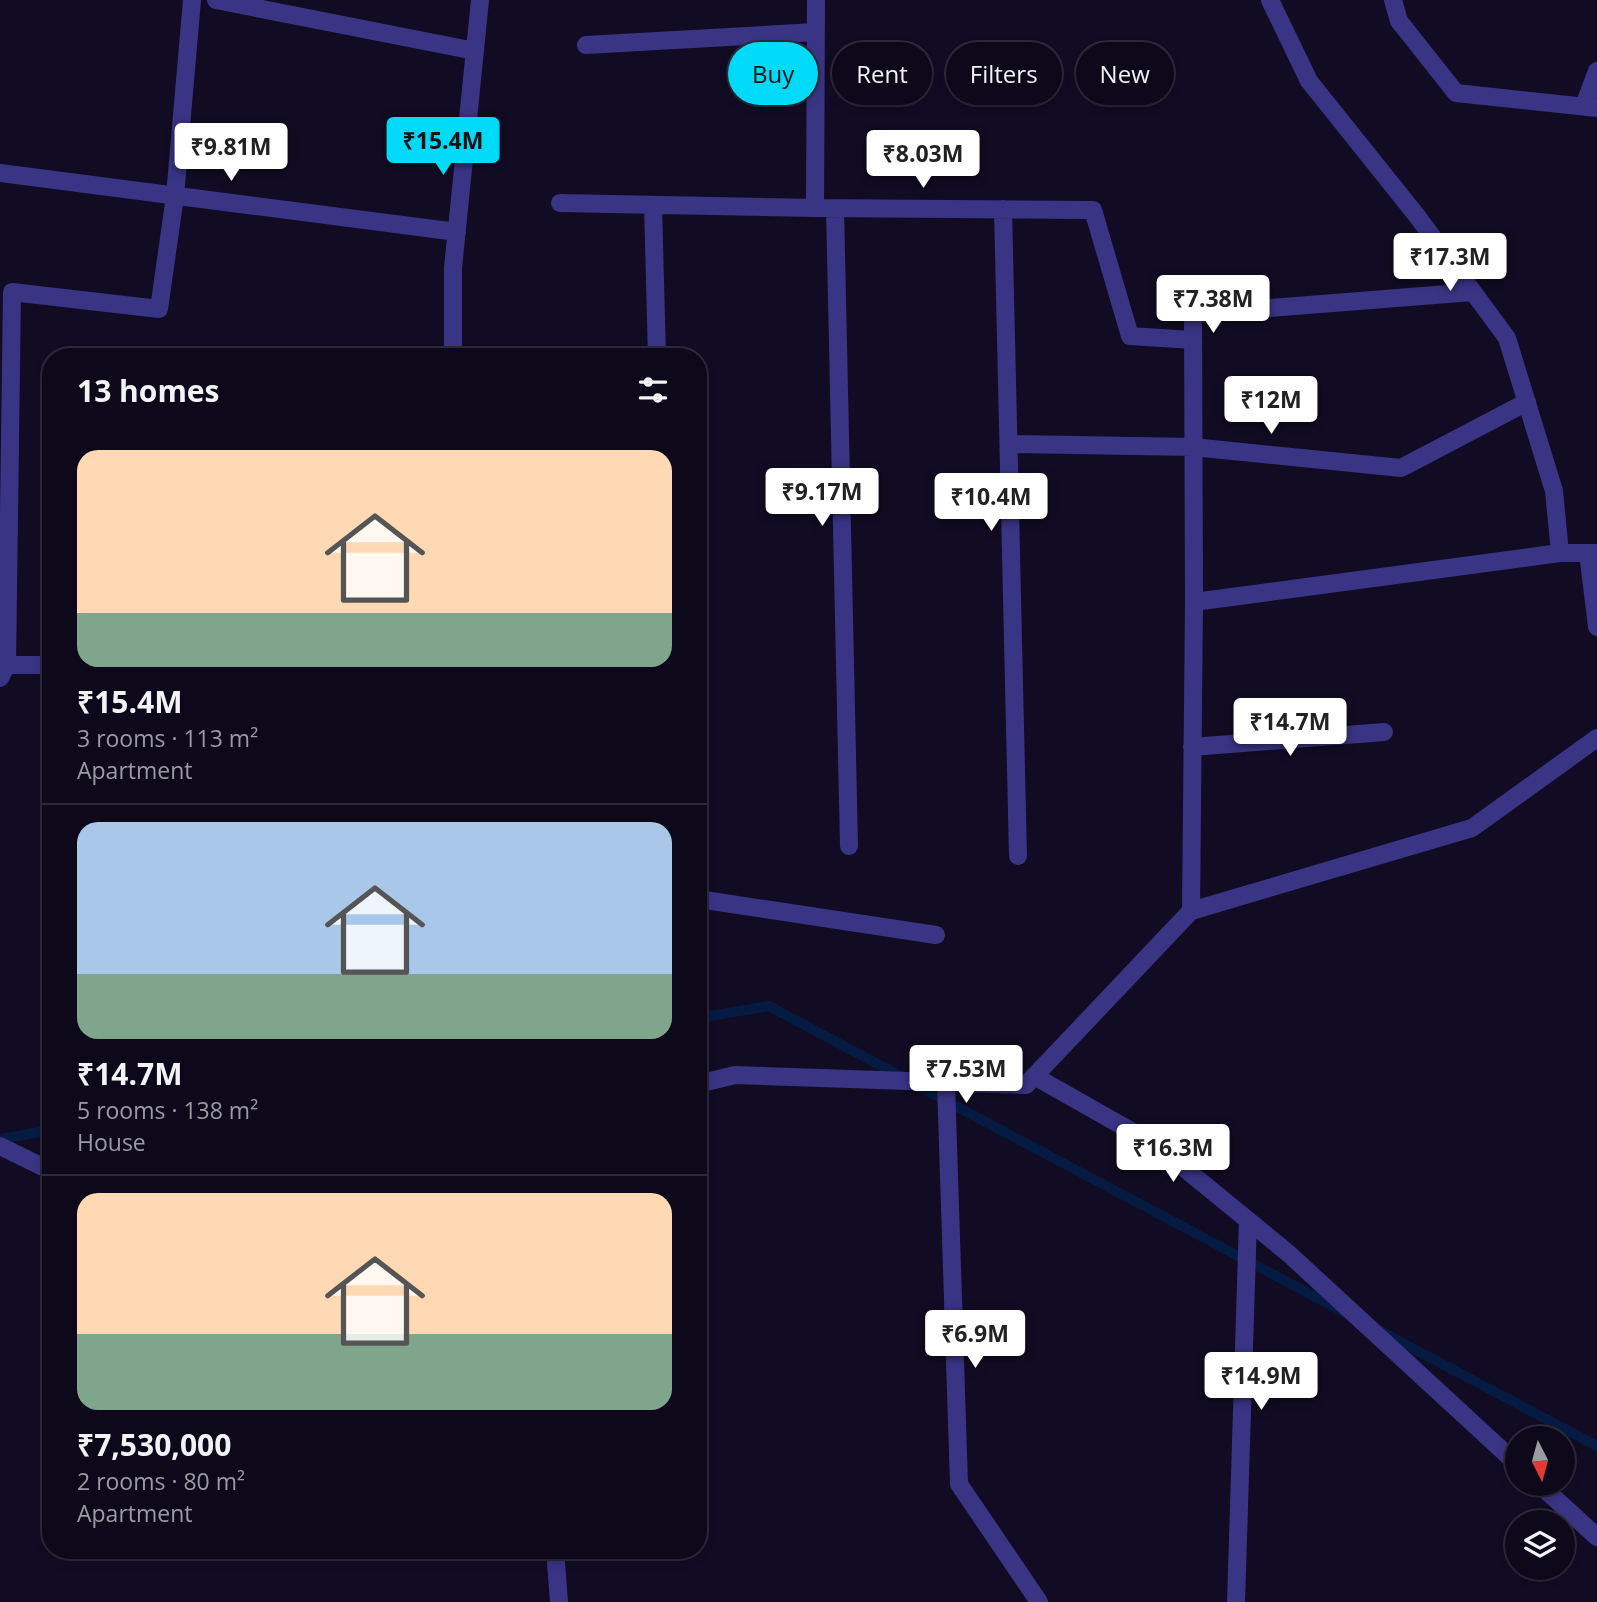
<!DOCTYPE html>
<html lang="en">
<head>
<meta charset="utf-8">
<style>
	body { margin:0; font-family:"Open Sans",sans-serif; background:#1b1727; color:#f1f3f6; height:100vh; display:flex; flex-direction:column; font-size:26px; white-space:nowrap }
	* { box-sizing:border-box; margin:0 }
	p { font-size:23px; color:#9a9aa2 }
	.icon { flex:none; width:38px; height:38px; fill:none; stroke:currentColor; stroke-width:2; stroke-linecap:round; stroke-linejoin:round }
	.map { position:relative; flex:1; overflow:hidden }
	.details { position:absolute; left:42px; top:348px; width:665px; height:1211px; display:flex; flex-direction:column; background:#0d091a; border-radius:28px; box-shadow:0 4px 10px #0003,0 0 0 2px #2d2a39 }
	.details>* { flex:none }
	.hud { position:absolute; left:728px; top:42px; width:665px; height:63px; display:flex; gap:14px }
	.needle { width:46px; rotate:174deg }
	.tools { position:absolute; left:1505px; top:1426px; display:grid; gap:14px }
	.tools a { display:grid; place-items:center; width:70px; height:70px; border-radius:50%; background:#0d091a; box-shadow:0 4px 10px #0003,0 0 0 2px #2d2a39; font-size:35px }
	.price { position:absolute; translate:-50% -60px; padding:0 16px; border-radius:7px; background:#fff; color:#222; font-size:23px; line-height:46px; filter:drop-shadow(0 2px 4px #0008) }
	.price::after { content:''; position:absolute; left:50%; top:42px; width:21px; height:16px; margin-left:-10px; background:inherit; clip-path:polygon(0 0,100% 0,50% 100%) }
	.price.selected { background:#00daf9; color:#111 }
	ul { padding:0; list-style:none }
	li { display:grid; align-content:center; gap:14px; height:371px; padding:0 35px }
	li+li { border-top:2px solid #2d2a39 }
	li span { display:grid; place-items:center; height:217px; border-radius:21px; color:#555 }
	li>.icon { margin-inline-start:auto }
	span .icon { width:126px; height:126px; fill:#fffc; stroke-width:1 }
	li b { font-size:30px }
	h2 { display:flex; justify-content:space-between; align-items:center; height:84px; padding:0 35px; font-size:30px }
	.pill { padding:0 24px; border-radius:32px; background:#0d091a; box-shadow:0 4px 10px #0003,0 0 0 2px #2d2a39; font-size:24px; line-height:63px }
	.pill.selected { background:#00daf9; color:#111 }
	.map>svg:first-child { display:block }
</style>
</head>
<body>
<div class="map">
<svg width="1597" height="1602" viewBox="0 0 1597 1602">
	<rect width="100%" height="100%" fill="#110c23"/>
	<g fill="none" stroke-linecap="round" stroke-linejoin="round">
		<path stroke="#061b42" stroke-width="10" d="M698,1018l71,-12 133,71
			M916,1085l428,227
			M0,1139l51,-9
			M1380,1331l217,115"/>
		<path stroke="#3a3485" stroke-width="18" d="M216,0l259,51
			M1270,0l39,81 108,135 90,122 47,153 6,62h37
			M1393,0l6,21 57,72 141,15
			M586,45l229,-13
			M1584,106l13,-35
			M0,173l457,59
			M560,203l255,5 278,2 37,126 63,4
			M653,205l4,152
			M815,208l1,-208
			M835,208l14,638
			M1003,209l15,647
			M453,357v-89l27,-268
			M1009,444l184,3 208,21 126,-66
			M1588,553l9,74
			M1194,602l-1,-288 280,-22
			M7,665h44
			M0,678l7,-13 5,-373 147,17 16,-113 17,-196
			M1192,747l192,-15
			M698,899l238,36
			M1191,911l281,-83 125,-90
			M1034,1076l122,69 132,108 229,211
			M946,1083l13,401 80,118
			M698,1084l37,-9 291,10 165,-174 3,-309 366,-49
			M0,1146l51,25
			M1539,1484l58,53
			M555,1550l4,52
			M1236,1602l12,-382"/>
	</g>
</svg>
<div class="tools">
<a><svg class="needle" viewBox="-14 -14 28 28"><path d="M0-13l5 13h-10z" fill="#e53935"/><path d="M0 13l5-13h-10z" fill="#9a9aa2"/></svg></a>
<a><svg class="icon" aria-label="layers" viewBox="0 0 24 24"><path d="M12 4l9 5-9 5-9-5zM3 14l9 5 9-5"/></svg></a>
</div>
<b class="price selected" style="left:443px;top:177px">₹15.4M</b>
<b class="price" style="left:231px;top:183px">₹9.81M</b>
<b class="price" style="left:923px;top:190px">₹8.03M</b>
<b class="price" style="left:1450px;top:293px">₹17.3M</b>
<b class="price" style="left:1213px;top:335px">₹7.38M</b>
<b class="price" style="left:1271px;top:436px">₹12M</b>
<b class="price" style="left:822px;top:528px">₹9.17M</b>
<b class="price" style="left:991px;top:533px">₹10.4M</b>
<b class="price" style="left:1290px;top:758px">₹14.7M</b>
<b class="price" style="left:966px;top:1105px">₹7.53M</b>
<b class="price" style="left:1173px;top:1184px">₹16.3M</b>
<b class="price" style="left:975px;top:1370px">₹6.9M</b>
<b class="price" style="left:1261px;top:1412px">₹14.9M</b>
<div class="hud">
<a class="pill selected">Buy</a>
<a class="pill">Rent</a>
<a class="pill">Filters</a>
<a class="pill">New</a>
</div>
<section class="details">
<h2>13 homes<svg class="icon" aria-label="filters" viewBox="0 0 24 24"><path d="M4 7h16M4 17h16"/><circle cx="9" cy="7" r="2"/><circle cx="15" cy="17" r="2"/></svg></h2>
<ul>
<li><span style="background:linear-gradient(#ffd9b3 75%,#7fa58c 0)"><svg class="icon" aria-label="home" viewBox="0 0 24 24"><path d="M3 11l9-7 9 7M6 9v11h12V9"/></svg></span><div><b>₹15.4M</b><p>3 rooms · 113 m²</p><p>Apartment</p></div></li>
<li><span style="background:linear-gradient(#a9c7e8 70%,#7fa58c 0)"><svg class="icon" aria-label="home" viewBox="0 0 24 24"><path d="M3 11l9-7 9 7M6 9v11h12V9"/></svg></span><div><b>₹14.7M</b><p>5 rooms · 138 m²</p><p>House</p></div></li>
<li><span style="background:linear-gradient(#ffd9b3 65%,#7fa58c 0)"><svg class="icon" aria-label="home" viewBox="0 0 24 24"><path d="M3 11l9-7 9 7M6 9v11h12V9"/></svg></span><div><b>₹7,530,000</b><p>2 rooms · 80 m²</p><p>Apartment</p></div></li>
</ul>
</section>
</div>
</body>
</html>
